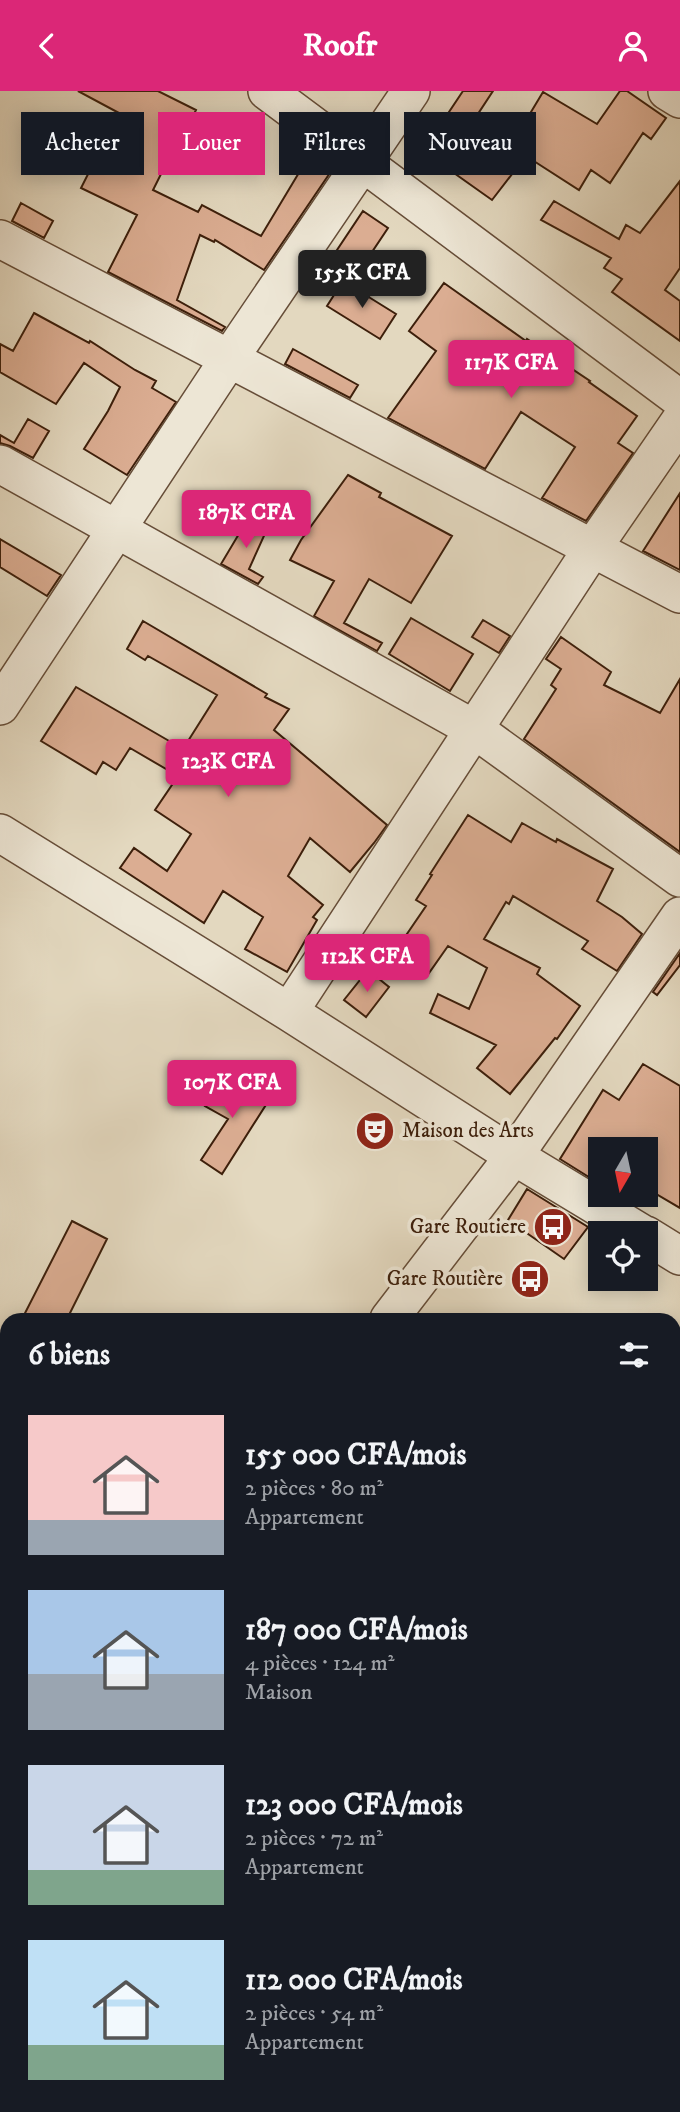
<!DOCTYPE html>
<html lang="fr">
<head>
<meta charset="utf-8">
<style>
	body { margin:0; font-family:"IM FELL DW Pica",serif; background:#20242c; color:#f1f3f6; height:100vh; display:flex; flex-direction:column; font-size:26px; white-space:nowrap }
	* { box-sizing:border-box; margin:0 }
	p { font-size:23px; color:#9ea1a6 }
	.icon { flex:none; width:38px; height:38px; fill:none; stroke:currentColor; stroke-width:2; stroke-linecap:round; stroke-linejoin:round }
	.map { position:relative; flex:1; overflow:hidden }
	.details { position:absolute; left:0px; top:1222px; width:681px; height:800px; display:flex; flex-direction:column; background:#171b24; border-radius:21px 21px 0 0; box-shadow:0 4px 18px #0003 }
	.details>* { flex:none }
	.top-card { position:absolute; left:21px; top:21px; width:639px; height:63px; display:flex; gap:14px }
	.needle { width:46px; rotate:189deg }
	.controls { position:absolute; left:588px; top:1046px; display:grid; gap:14px }
	.controls a { display:grid; place-items:center; width:70px; height:70px; border-radius:0px; background:#171b24; box-shadow:0 4px 18px #0003; font-size:35px }
	.price { position:absolute; translate:-50% -60px; padding:0 16px; border-radius:7px; background:#db2777; color:#fff; font-size:23px; line-height:46px; filter:drop-shadow(0 2px 4px #0008) }
	.price::after { content:''; position:absolute; left:50%; top:42px; width:21px; height:16px; margin-left:-10px; background:inherit; clip-path:polygon(0 0,100% 0,50% 100%) }
	.price.on { background:#222; color:#fff }
	ul { padding:0; list-style:none }
	li { display:flex; align-items:center; gap:21px; height:175px; padding:0 28px }
	li span { display:grid; place-items:center; flex:none; width:196px; height:140px; border-radius:0px; color:#555 }
	li>.icon { margin-inline-start:auto }
	span .icon { width:84px; height:84px; fill:#fffc; stroke-width:1 }
	li b { font-size:30px }
	h2 { display:flex; justify-content:space-between; align-items:center; height:84px; padding:0 28px; font-size:30px }
	.pill { padding:0 24px; border-radius:0px; background:#171b24; box-shadow:0 4px 18px #0003; font-size:24px; line-height:63px }
	.pill.on { background:#db2777; color:#fff }
	header { display:flex; justify-content:space-between; align-items:center; height:91px; padding:0 28px; background:#db2777; color:#fff; font-size:32px; font-weight:800 }
	.map>svg:first-child { display:block }
</style>
</head>
<body>
<header><svg class="icon" aria-label="back" viewBox="0 0 24 24"><path d="M15 5l-7 7 7 7"/></svg>Roofr<svg class="icon" aria-label="person" viewBox="0 0 24 24"><circle cx="12" cy="8" r="4"/><path d="M4 21q1-7 8-7t8 7"/></svg></header>
<div class="map">
<svg width="680" height="2021" viewBox="0 0 680 2021">
	<rect width="100%" height="100%" fill="#e3d8bf"/>
	<filter id="stains"><feTurbulence type="fractalNoise" baseFrequency=".00286" numOctaves="4"/><feColorMatrix values="0 0 0 0 .2 0 0 0 0 .09 0 0 0 0 .02 0 0 0 .5 -.17"/></filter>
	<radialGradient id="worn" r=".72"><stop offset=".6" stop-color="#630" stop-opacity="0"/><stop offset="1" stop-color="#630" stop-opacity=".3"/></radialGradient>
	<path fill="#b0bf94" stroke="#766f50" stroke-width="2" d="M0,1859h7v155h348l3,7h-358z"/>
	<path fill="#dbad92" stroke="#3d1f0b" stroke-width="2" d="M78,0h80l38,19 -17,35 -3,-1 -23,46 45,22 4,-7 59,31 51,-85 22,16 -70,103 -49,-30 -1,2 -14,-7 -23,65 48,27 -3,4 -114,-59 29,-57 -56,-27 38,-75z
		M463,0h30l-19,29 39,22 30,-50 54,32 23,-33h7l39,27 -15,21 -8,-6 -33,50 -19,-13 -12,20 -53,-34 -34,44 -38,-27 15,-22 -32,-21z
		M680,90v87l-15,22 15,11v40l-68,-49 10,-13 -18,-11 7,-10 -70,-38 13,-19 65,38 7,-14 14,8z
		M21,112l32,18 -9,17 -32,-17z
		M363,120l25,17 -28,42 -25,-17z
		M343,190l53,33 -16,25 -53,-33z
		M444,192l82,58 1,-2 63,42 -1,1 48,34 -19,27 15,10 -47,68 -44,-23 33,-51 -54,-35 -36,57 -97,-51 48,-67 -27,-20z
		M34,222l55,30 1,-2 45,29 21,11 -4,7 24,14 -49,73 -43,-26 24,-38 12,-24 -36,-24 -28,41 -56,-32v-28l13,7z
		M293,258l65,36 -8,13 -65,-34z
		M28,328l21,12 -16,27 -23,-12 -10,-3v-8l14,8z
		M348,384l33,18 -2,4 73,39 -41,67 -42,-24 -25,44 38,20 -5,8 -63,-35 20,-35 -44,-21 11,-20z
		M680,402v77l-37,-19z
		M249,426l19,10 -19,42 14,8 -5,7 -37,-20z
		M0,448l61,36 -14,21 -47,-29z
		M411,527l62,36 -23,37 -61,-37z
		M483,529l27,16 -11,17 -27,-16z
		M143,530l124,73 -2,3 24,12 -15,21 113,95 -13,18 -24,29 -40,-34 -22,38 35,29 -10,12 4,3 -30,52 -42,-23 18,-32 -40,-26 -19,32 -84,-55 14,-20 33,23 24,-37 -36,-24 23,-34 -48,-28 -14,22 -13,-8 -7,12 -55,-33 35,-54 107,62 34,-54 -69,-39 -3,4 -18,-11z
		M561,546l50,35 -7,13 56,28 20,-34v173l-156,-113 32,-50 -5,-4 10,-16 -15,-10z
		M468,724l43,27 11,-19 34,19 1,-3 56,30 -16,32 25,16 20,17 -25,37 -35,-22 6,-8 -75,-45 -4,8 -3,-2 -22,37 56,29 -3,6 43,32 -23,33 -2,-1 -45,56 -33,-26 19,-23 -66,-32 8,-19 31,15 18,-41 -39,-22 -19,27 -33,-23 30,-44 -10,-6 16,-25 -2,-1z
		M680,862v12l-23,30 -4,-3z
		M368,879l21,17 -23,30 -22,-17z
		M643,973l37,22v122l-34,-20v-38h-46v34l-40,-25 43,-69 16,10z
		M223,983l46,26 -47,74 -21,-14 27,-41 -23,-13z
		M527,1098l61,38 -24,32 -56,-39z
		M72,1130l35,18 -40,80h-45z"/>
	<g fill="none" stroke-linecap="round" stroke-linejoin="round">
		<g stroke="#664d38" stroke-width="40">
			<path id="minor" d="M267,0l413,308
				M667,0l13,8
				M0,148l680,355
				M0,373l474,265 206,149
				M0,615l229,-347 182,-268
				M0,742l289,179 225,144 129,78
				M289,921l303,-463 88,-128
				M646,1144l34,21
				M389,1228l125,-163 166,-240
				M674,1349l6,-9
				M0,1476l7,-11
				M674,1623l6,4
				M0,1697l7,2
				M0,1835h7
				M611,2021l3,-7"/>
		</g>
		<g stroke="#3d1f0b" stroke-width="42">
			<path id="major" d="M674,1796l6,-6
				M674,1853l6,-5
				M430,2021l7,-7
				M493,2021l7,-7"/>
		</g>
		<use href="#minor" stroke="#ede6d5" stroke-width="37"/>
		<use href="#major" stroke="#e2bc80" stroke-width="38"/>
	</g>
	<defs>
		<g id="theatre-disc" transform="scale(2.0125)"><circle r="9.5" fill="#8f2418" stroke="#ede6d5"/><path d="M-5-5.5Q0-4 5-5.5V0Q5 5 0 6Q-5 5-5 0ZM-3.3-2.5H-1v1.5H-3.3ZM1-2.5H3.3v1.5H1ZM-2.8 1Q0 5.5 2.8 1Z" fill="#fff"/></g>
		<g id="bus-disc" transform="scale(2.0125)"><circle r="9.5" fill="#8f2418" stroke="#ede6d5"/><path d="M-5-6H5V4H4V6H2V4H-2V6H-4V4H-5ZM-3.5-4V0h7V-4ZM-3.5 1.2v1.5H-2V1.2ZM2 1.2v1.5H3.5V1.2Z" fill="#fff"/></g>
	</defs>
	<g fill-rule="evenodd">
		<use href="#theatre-disc" x="375" y="1040"/>
		<use href="#bus-disc" x="553" y="1136"/>
		<use href="#bus-disc" x="530" y="1188"/>
	</g>
	<g text-anchor="middle" dominant-baseline="central" stroke-width="7" stroke-linejoin="round" paint-order="stroke">
		<g font-size="21" fill="#3d1f0b" stroke="#ede6d5" text-anchor="end">
			<text x="402" y="1040" text-anchor="start">Maison des Arts</text>
			<text x="526" y="1136">Gare Routiere</text>
			<text x="503" y="1188">Gare Routière</text>
		</g>
	</g>
	<rect width="100%" height="100%" filter="url(#stains)"/>
	<rect width="100%" height="100%" fill="url(#worn)"/>
</svg>
<div class="controls">
<a><svg class="needle" viewBox="-14 -14 28 28"><path d="M0-13l5 13h-10z" fill="#e53935"/><path d="M0 13l5-13h-10z" fill="#9ea1a6"/></svg></a>
<a><svg class="icon" aria-label="locate" viewBox="0 0 24 24"><circle cx="12" cy="12" r="6"/><path d="M12 2v4M12 18v4M2 12h4M18 12h4"/></svg></a>
</div>
<b class="price on" style="left:362px;top:219px">155K CFA</b>
<b class="price" style="left:511px;top:309px">117K CFA</b>
<b class="price" style="left:246px;top:459px">187K CFA</b>
<b class="price" style="left:228px;top:708px">123K CFA</b>
<b class="price" style="left:367px;top:903px">112K CFA</b>
<b class="price" style="left:232px;top:1029px">107K CFA</b>
<div class="top-card">
<a class="pill">Acheter</a>
<a class="pill on">Louer</a>
<a class="pill">Filtres</a>
<a class="pill">Nouveau</a>
</div>
<section class="details">
<h2>6 biens<svg class="icon" aria-label="filters" viewBox="0 0 24 24"><path d="M4 7h16M4 17h16"/><circle cx="9" cy="7" r="2"/><circle cx="15" cy="17" r="2"/></svg></h2>
<ul>
<li><span style="background:linear-gradient(#f6c9c9 75%,#9aa5b1 0)"><svg class="icon" aria-label="home" viewBox="0 0 24 24"><path d="M3 11l9-7 9 7M6 9v11h12V9"/></svg></span><div><b>155 000 CFA/mois</b><p>2 pièces · 80 m²</p><p>Appartement</p></div></li>
<li><span style="background:linear-gradient(#a9c7e8 60%,#9aa5b1 0)"><svg class="icon" aria-label="home" viewBox="0 0 24 24"><path d="M3 11l9-7 9 7M6 9v11h12V9"/></svg></span><div><b>187 000 CFA/mois</b><p>4 pièces · 124 m²</p><p>Maison</p></div></li>
<li><span style="background:linear-gradient(#c9d6e8 75%,#7fa58c 0)"><svg class="icon" aria-label="home" viewBox="0 0 24 24"><path d="M3 11l9-7 9 7M6 9v11h12V9"/></svg></span><div><b>123 000 CFA/mois</b><p>2 pièces · 72 m²</p><p>Appartement</p></div></li>
<li><span style="background:linear-gradient(#bfe0f5 75%,#7fa58c 0)"><svg class="icon" aria-label="home" viewBox="0 0 24 24"><path d="M3 11l9-7 9 7M6 9v11h12V9"/></svg></span><div><b>112 000 CFA/mois</b><p>2 pièces · 54 m²</p><p>Appartement</p></div></li>
</ul>
</section>
</div>
</body>
</html>
